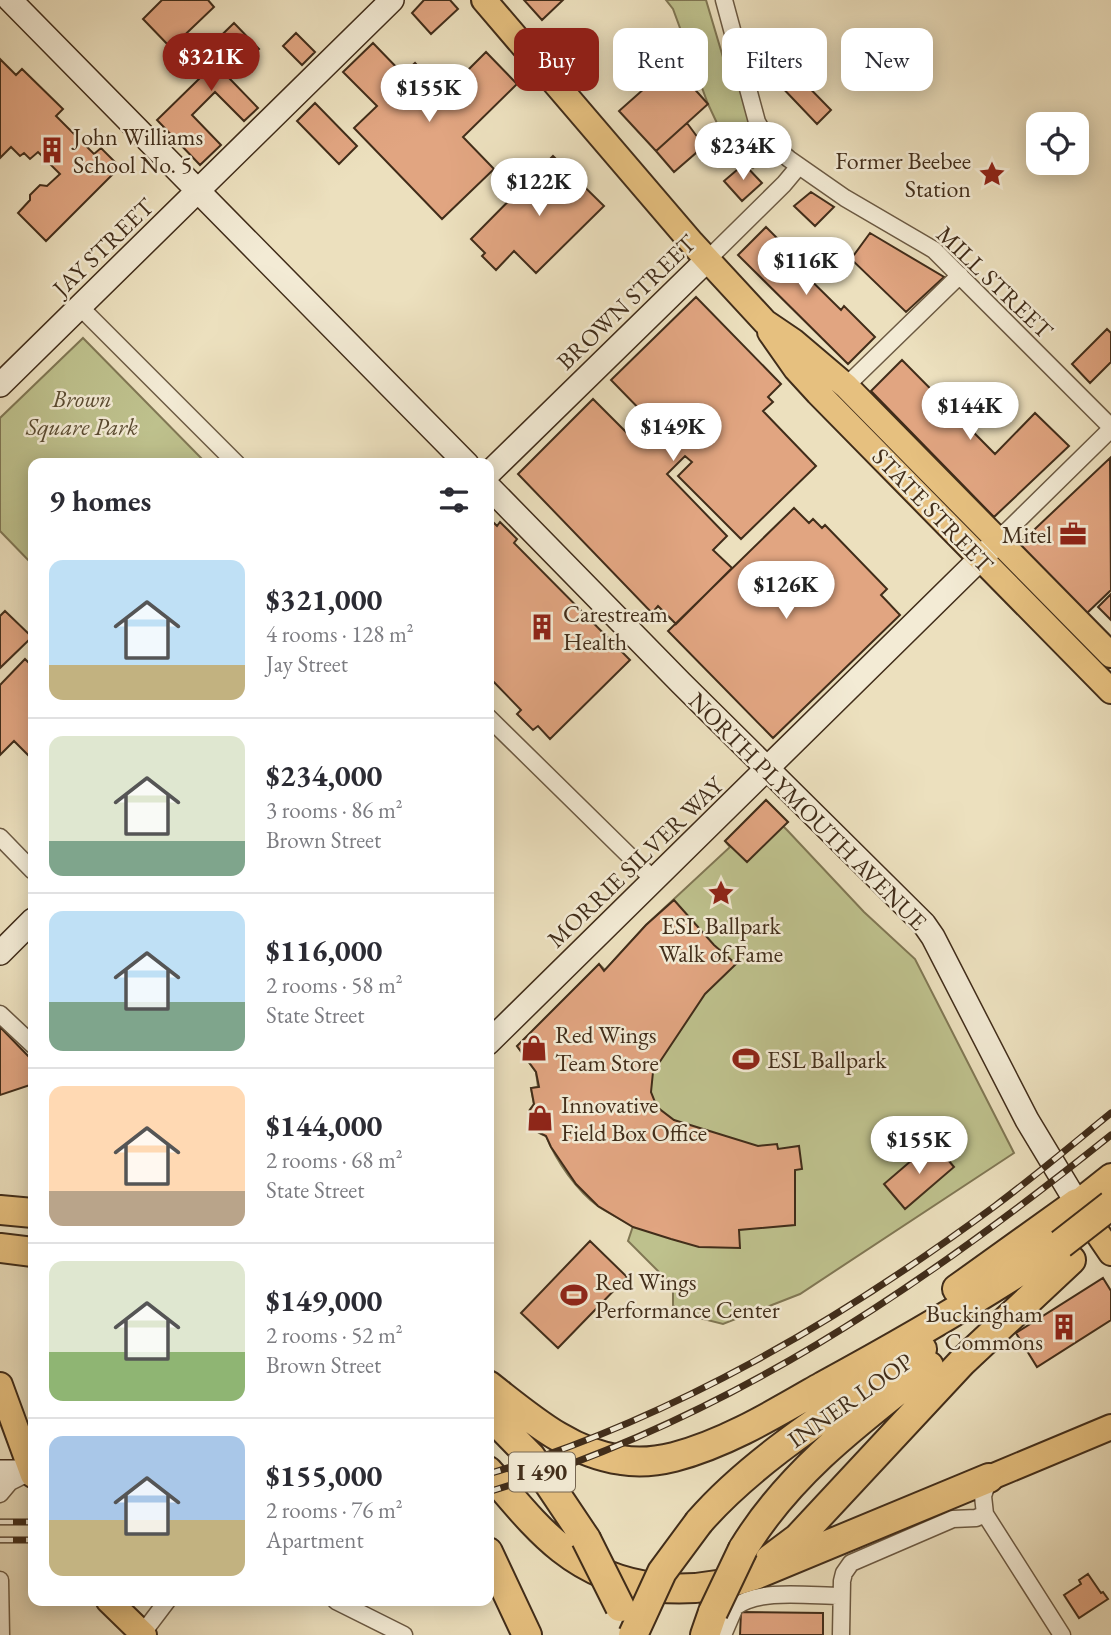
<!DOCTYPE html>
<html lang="en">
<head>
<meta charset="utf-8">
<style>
	body { margin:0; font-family:"EB Garamond",serif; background:#f7f7f7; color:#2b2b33; height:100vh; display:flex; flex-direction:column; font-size:26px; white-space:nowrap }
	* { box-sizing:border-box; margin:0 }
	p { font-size:23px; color:#7c7c81 }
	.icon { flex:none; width:38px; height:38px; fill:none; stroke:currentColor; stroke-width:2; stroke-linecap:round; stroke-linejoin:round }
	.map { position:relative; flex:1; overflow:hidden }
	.details { position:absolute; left:28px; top:458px; width:466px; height:1148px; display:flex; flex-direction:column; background:#fff; border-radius:14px; box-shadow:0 4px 18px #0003 }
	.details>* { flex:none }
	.hud { position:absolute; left:514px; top:28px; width:490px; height:63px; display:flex; gap:14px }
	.buttons { position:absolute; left:1026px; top:112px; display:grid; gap:14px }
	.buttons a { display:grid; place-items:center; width:63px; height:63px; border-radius:14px; background:#fff; box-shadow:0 4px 18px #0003; font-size:35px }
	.price { position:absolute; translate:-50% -60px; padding:0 16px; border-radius:24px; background:#fff; color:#222; font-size:23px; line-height:46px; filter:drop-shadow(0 2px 4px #0008) }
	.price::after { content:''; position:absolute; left:50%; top:42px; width:21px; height:16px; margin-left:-10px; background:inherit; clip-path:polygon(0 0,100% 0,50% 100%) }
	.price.current { background:#8f2418; color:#fff }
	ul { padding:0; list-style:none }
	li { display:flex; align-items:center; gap:21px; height:175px; padding:0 21px }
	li+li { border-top:2px solid #e1e1e2 }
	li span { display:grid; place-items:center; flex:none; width:196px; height:140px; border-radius:14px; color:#555 }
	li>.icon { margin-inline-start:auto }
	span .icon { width:84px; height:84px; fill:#fffc; stroke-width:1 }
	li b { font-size:30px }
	h2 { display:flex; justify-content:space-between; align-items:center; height:84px; padding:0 21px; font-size:30px }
	.chip { padding:0 24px; border-radius:14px; background:#fff; box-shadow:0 4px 18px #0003; font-size:24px; line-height:63px }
	.chip.current { background:#8f2418; color:#fff }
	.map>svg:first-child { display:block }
</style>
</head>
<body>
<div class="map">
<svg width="1111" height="1635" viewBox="0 0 1111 1635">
	<rect width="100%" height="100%" fill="#ece0be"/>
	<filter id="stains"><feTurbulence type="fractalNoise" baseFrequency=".00286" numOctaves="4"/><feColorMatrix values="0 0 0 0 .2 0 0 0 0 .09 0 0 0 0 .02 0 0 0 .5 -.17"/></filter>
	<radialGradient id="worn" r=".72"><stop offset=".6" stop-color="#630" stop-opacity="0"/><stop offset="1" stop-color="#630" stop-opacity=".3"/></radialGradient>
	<path fill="#bec18d" stroke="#807754" stroke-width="2" d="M666,0h40l22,74 9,2 19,62 12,15 -15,15 -30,-32 -15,-32 -35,-95z
		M83,338l124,126h-174v101l-33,-34v-113z
		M766,800l22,22 -5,4 4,4 77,82 51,47 99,194 -214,141 -77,30 -43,-11 -7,-8v-19l-45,-45 5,-15c-11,-6 -23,-12 -34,-19 -22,-16 -43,-46 -53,-71 -13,-3 -16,-13 -17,-25l5,-7 -3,-16 7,-1 -2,-15 -19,-26 82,-82 6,6 41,-45 84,-78 -5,-6z"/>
	<path fill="#e1a581" stroke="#412d1a" stroke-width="2" d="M162,0h46l6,7 -43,41 -28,-29z
		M424,0h26l8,9 -27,25 -19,-21z
		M524,0h39l-21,20z
		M234,23l25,26 -30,29 29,30 -14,13 -29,-29 -23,23 29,30 -21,20 -43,-45 44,-43 -11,-11z
		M296,33l19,19 -13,13 -19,-19z
		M373,43l30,31 12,-11 29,31 42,-42 31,32 -54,53 31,32 -52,50 -88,-91 23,-22 -34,-34z
		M0,59l16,16 6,-6 41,40 -7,7 38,38 7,-6 19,19 -74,74 -28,-28 12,-13v-5l10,-10 7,1 13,-12 -22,-22 -8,7 -6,-6 -4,3 -9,-9 -11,11z
		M672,64l36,40 -52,47 -37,-40z
		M790,68l41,42 -14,14 -41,-43z
		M315,103l42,43 -18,18 -42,-43z
		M687,123l17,23 -30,26 -18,-21z
		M553,156l51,50 -68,67 -22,-22 -18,19 -14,-14 3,-3 -14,-14z
		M744,164l18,19 -20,18 -18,-20z
		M811,192l23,15 -19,19 -21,-20z
		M766,227l15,15 -4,5 64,63 3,-4 31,31 -27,27 -110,-109z
		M870,233l74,44 -38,35 -55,-53z
		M696,297l85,87 -13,13 5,5 -10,9 53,55 -75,73 -63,-63 14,-14 -7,-6 -18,18 60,62 -14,14 19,18 -56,56 -18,-18 -6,7 -134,-139 75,-75 44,44 18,-18 -44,-45z
		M1107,329l4,4v29l-21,21 -18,-19z
		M902,360l93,94 40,-41 34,33 -75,71 -123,-126z
		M1110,458l1,132 -25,24 -68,-69z
		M794,508l15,15 4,-4 9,9 3,-3 62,64 -6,6 19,20 -127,123 -105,-107z
		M488,517l9,9 3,-4 17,17 -3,4 116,117 -80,79 -12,-13 -5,4 -16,-16 4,-4 -33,-34z
		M1111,594v26l-13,-13z
		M5,611l27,26 -32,31v-52z
		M25,659l8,8v93l-19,-19 -14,14v-70z
		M766,800l22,22 -41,40 -22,-21z
		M674,900l40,45 22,19 -31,30 -52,78 -2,20 6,15 17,13 84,26 19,-2 1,5 21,-3 3,23 -7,1v55l-56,5 1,18 -41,-1 -28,-8 -38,-12 -35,-21 -22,-22 -25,-37 -5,-11 -10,-5 -7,-10v-10l5,-7 -3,-16 8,-1 -3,-15 -19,-26 82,-82 5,7 42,-46z
		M0,1027l33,34v23l-33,11z
		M933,1142l21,25 -49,42 -21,-25z
		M590,1241l37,36 -69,71 -37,-35z
		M1103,1278l8,13v29l-74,47 -21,-34z
		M1088,1574l13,19 2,-1 5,7 -29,19 -15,-23 17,-11 -2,-4z
		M741,1612l82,1v22h-83z"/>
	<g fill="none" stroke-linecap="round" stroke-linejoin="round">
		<g stroke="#6c5a43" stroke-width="19">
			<path id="street" d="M724,0l33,122 11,19 21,18 56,39 89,52 177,177
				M707,260l77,-76 15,-18
				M80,307l157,157
				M846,386l114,-111
				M997,541l114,-112
				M488,717l166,163
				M0,837l33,34
				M0,1014l33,31
				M989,1478l-6,18 2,18 77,121
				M0,1494l10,-12 16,-8
				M0,1580l1,55
				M336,1601l68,34
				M142,1634l25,-33
				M723,1635l12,-28c25,-19 75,-11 106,-11
				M841,1635l1,-54 2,-8 7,-10 102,-44 23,-1 9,-4"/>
		</g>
		<g stroke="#412d1a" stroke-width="26">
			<path id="secondary" d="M10,0l457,464
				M0,385l392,-385
				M488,474l219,-214
				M488,486l193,197 243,241 9,13 94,183 50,83
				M0,953l33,-33
				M488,1043l505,-497
				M0,1472h33"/>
		</g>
		<g stroke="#412d1a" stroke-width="28">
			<path id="primary" d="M484,0l208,243 73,79 28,19 53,45 265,269
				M770,332l26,37 22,24 293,298
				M1111,1176l-34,27 34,50
				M0,1385l33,90
				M989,1478l122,-51
				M109,1601l35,34"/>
		</g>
		<g stroke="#412d1a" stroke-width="32">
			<path id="highway" d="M0,1210l33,3
				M0,1248l33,4
				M957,1289l120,-86
				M488,1385c40,31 81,68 133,75 17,3 37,1 53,-3 53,-14 102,-44 149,-71 81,-44 161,-90 238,-142
				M488,1413l43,44 55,82
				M488,1471c24,27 46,56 74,78 56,44 128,49 193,26l234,-97
				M699,1522c58,-67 150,-121 223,-173
				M743,1549c47,-77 116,-128 186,-183
				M488,1552l39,83
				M770,1559l28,-21 164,-176 109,-102
				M705,1635l8,-23"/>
		</g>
		<use href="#street" stroke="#f3ebd5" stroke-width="16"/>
		<use href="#secondary" stroke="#f3ebd5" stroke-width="23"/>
		<use href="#primary" stroke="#e6c07f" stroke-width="24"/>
		<use href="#highway" stroke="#e6c07f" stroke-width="28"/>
		<g stroke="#412d1a" stroke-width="7">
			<path id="rail" d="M488,1474c185,-55 354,-155 507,-268 40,-30 78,-62 116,-93
				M488,1492c239,-72 431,-203 623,-357
				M0,1522h33
				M0,1540h33"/>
		</g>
		<use href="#rail" stroke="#f3ebd5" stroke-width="4.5" stroke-dasharray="13" stroke-linecap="butt"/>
		<g stroke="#412d1a" stroke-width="32" stroke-linecap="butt">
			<path id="highway-bridge" d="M1061,1244l50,-39
				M586,1539l34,68
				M713,1612l30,-63
				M633,1635l29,-63 37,-50"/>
		</g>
		<use href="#highway-bridge" stroke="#e6c07f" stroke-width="28"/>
	</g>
	<defs>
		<g id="building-bare" transform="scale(2.1)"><path d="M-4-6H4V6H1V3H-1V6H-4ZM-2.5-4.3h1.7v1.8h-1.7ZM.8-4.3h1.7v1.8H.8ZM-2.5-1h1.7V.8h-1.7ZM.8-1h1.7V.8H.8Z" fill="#8f2418" stroke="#f3ebd5" stroke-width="2.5" paint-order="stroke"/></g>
		<g id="sight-bare" transform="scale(2.1)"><path d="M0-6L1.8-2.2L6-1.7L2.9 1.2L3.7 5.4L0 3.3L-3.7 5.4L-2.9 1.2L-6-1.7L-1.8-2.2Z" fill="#8f2418" stroke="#f3ebd5" stroke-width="2.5" paint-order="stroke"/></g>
		<g id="office-bare" transform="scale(2.1)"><path d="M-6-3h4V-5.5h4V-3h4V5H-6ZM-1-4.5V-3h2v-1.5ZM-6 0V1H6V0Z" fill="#8f2418" stroke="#f3ebd5" stroke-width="2.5" paint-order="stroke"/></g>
		<g id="shop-bare" transform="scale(2.1)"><path d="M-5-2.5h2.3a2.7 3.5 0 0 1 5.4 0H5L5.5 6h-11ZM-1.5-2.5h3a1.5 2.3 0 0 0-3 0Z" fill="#8f2418" stroke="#f3ebd5" stroke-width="2.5" paint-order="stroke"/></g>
		<g id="stadium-bare" transform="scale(2.1)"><path d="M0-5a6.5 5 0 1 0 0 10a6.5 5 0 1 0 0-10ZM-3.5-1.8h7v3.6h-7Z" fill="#8f2418" stroke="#f3ebd5" stroke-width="2.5" paint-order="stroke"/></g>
	</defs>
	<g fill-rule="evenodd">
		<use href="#building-bare" x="52" y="150"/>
		<use href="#sight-bare" x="992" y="174"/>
		<use href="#office-bare" x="1073" y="534"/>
		<use href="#building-bare" x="542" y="627"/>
		<use href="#sight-bare" x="721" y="893"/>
		<use href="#shop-bare" x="534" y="1048"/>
		<use href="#stadium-bare" x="746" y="1059"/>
		<use href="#shop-bare" x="540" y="1118"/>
		<use href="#stadium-bare" x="574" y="1295"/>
		<use href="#building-bare" x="1064" y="1327"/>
	</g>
	<g text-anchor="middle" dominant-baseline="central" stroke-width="5" stroke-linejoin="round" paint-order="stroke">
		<rect fill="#f3ebd5" stroke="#766652" stroke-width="2" x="509" y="1452.5" width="66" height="39" rx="5"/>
		<g font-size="23" font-weight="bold" fill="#412d1a">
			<text x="542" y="1472">I 490</text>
		</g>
		<g font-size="24" fill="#412d1a" stroke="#f3ebd5" text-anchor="start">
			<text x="73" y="136">John Williams<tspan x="73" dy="28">School No. 5</tspan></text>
			<text x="971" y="160" text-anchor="end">Former Beebee<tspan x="971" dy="28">Station</tspan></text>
			<text x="1052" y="534" text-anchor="end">Mitel</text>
			<text x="563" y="613">Carestream<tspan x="563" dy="28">Health</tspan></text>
			<text x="721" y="925" text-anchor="middle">ESL Ballpark<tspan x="721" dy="28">Walk of Fame</tspan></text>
			<text x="555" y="1034">Red Wings<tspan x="555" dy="28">Team Store</tspan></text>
			<text x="767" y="1059">ESL Ballpark</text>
			<text x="561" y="1104">Innovative<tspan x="561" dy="28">Field Box Office</tspan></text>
			<text x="595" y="1281">Red Wings<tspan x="595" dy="28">Performance Center</tspan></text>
			<text x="1043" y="1313" text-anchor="end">Buckingham<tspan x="1043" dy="28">Commons</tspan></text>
		</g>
		<g font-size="24" fill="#412d1a" stroke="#f3ebd5">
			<text transform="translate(103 247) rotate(-44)">JAY STREET</text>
			<text transform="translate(995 282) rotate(44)">MILL STREET</text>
			<text transform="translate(626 302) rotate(-44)">BROWN STREET</text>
			<text transform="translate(933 510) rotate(46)">STATE STREET</text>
			<text transform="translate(808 811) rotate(45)">NORTH PLYMOUTH AVENUE</text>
			<text transform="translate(635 862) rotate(-44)">MORRIE SILVER WAY</text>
			<text transform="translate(850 1400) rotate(-35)">INNER LOOP</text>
		</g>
		<g font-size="24" font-style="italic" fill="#5a4b31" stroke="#f3ebd5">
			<text x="82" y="398">Brown<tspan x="82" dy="28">Square Park</tspan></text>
		</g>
	</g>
	<rect width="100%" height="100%" filter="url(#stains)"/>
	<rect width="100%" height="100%" fill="url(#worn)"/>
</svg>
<div class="buttons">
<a><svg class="icon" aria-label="locate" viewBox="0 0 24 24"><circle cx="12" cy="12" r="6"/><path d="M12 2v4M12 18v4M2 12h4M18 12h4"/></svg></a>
</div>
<b class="price current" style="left:211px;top:93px">$321K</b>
<b class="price" style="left:429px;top:124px">$155K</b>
<b class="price" style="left:743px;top:182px">$234K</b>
<b class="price" style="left:539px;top:218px">$122K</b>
<b class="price" style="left:806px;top:297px">$116K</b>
<b class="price" style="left:970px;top:442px">$144K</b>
<b class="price" style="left:673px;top:463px">$149K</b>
<b class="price" style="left:786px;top:621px">$126K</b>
<b class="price" style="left:919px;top:1176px">$155K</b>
<div class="hud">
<a class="chip current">Buy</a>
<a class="chip">Rent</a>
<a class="chip">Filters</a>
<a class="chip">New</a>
</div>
<section class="details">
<h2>9 homes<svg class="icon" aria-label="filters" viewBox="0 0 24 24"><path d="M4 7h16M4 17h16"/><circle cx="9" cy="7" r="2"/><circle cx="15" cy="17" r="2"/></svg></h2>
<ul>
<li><span style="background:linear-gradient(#bfe0f5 75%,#c2b280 0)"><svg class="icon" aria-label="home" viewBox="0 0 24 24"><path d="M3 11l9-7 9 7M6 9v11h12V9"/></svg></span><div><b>$321,000</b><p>4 rooms · 128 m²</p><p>Jay Street</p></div></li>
<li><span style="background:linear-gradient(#dfe7d0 75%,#7fa58c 0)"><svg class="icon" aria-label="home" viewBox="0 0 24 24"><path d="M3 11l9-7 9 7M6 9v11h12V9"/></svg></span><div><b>$234,000</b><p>3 rooms · 86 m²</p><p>Brown Street</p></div></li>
<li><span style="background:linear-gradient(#bfe0f5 65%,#7fa58c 0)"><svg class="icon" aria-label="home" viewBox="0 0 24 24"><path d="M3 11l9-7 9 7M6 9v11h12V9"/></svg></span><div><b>$116,000</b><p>2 rooms · 58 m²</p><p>State Street</p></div></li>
<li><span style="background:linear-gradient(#ffd9b3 75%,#b9a48a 0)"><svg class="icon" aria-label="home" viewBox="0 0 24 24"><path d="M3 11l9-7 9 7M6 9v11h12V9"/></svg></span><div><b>$144,000</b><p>2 rooms · 68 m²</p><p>State Street</p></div></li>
<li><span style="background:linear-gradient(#dfe7d0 65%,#8fb573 0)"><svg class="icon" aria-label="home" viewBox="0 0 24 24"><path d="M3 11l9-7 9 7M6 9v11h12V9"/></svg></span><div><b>$149,000</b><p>2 rooms · 52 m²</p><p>Brown Street</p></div></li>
<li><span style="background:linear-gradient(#a9c7e8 60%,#c2b280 0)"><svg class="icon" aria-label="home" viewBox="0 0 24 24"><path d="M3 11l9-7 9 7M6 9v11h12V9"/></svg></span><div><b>$155,000</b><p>2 rooms · 76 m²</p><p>Apartment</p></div></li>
</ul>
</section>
</div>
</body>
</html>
